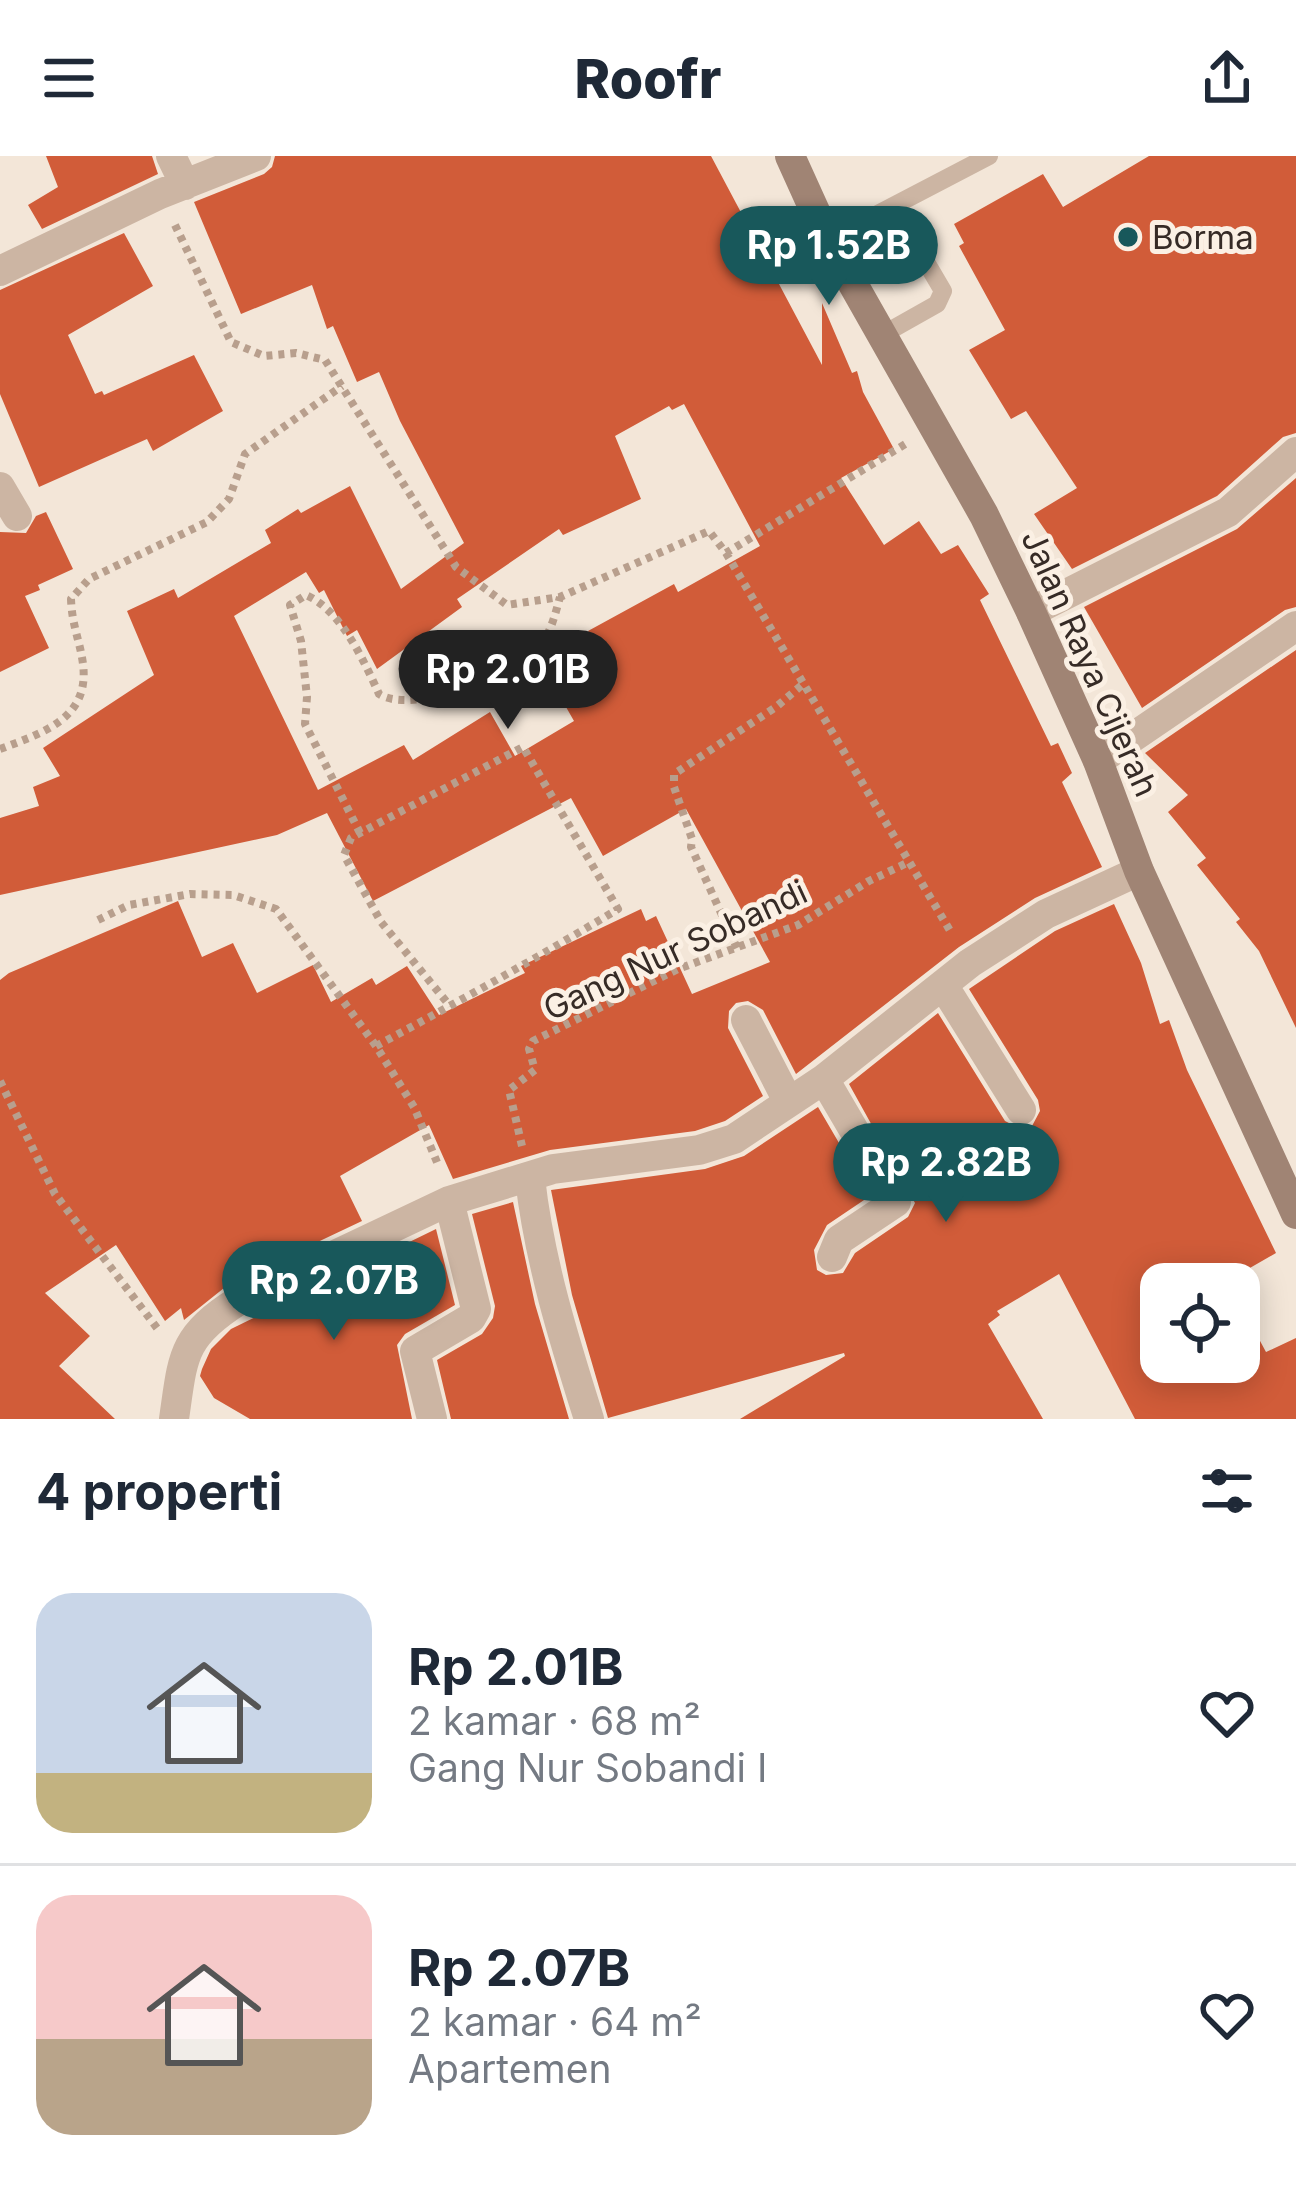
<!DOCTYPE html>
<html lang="id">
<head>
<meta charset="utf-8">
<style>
	body { margin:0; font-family:Inter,sans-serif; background:#f6f6f7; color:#1f2937; height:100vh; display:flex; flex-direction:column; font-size:45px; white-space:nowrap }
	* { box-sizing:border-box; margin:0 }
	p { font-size:39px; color:#747a83 }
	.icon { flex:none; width:66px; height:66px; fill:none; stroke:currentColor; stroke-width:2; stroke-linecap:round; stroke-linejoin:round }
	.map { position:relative; height:1263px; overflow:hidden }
	.details { display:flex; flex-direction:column; background:#fff; flex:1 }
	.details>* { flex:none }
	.buttons { position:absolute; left:1140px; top:1107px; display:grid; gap:24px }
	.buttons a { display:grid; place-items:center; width:120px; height:120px; border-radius:24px; background:#fff; box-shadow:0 6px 30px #0003; font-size:60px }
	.price { position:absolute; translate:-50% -102px; padding:0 27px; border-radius:42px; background:#18585b; color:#fff; font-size:39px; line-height:78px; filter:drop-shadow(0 3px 6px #0008) }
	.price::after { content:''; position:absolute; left:50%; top:72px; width:36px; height:27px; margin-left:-18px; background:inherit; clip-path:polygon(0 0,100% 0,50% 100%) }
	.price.active { background:#222; color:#fff }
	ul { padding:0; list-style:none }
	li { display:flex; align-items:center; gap:36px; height:300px; padding:0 36px }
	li+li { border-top:3px solid #e0e1e3 }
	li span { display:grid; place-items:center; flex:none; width:336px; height:240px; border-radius:36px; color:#555 }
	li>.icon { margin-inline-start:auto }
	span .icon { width:144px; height:144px; fill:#fffc; stroke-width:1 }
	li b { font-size:51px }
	h2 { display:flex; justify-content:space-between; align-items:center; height:144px; padding:0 36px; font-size:51px }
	header { display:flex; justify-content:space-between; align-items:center; height:156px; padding:0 36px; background:#fff; font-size:54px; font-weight:800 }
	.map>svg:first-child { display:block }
</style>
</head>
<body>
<header><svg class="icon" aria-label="menu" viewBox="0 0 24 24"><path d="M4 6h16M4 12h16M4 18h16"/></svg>Roofr<svg class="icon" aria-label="share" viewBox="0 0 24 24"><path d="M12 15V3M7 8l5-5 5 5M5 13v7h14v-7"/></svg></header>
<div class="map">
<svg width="1296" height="1263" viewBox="0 0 1296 1263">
	<rect width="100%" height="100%" fill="#f3e6d8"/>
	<path fill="#d15c39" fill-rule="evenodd" d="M46,0h106l6,18 -116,55 -14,-24 30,-18z
		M275,0h436l111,209v-62l30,70 5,-2 6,21 31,57 -53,29 43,67 35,-24 22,33 17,-9 31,49 -9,6 71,146 7,-3 14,30 -10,9 40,85 -67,31 -76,49 -163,127 -33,-64 -15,-9 -12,2 -7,8 -1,17 35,68 -38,25 -30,10 -145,19 -97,29 -24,-54 -89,51 22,45 -133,63 -45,36 -3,-12 -16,13 -49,-76 -71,48 45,43 -31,30 56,53h-115v-439l9,-7 169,-72 24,56 31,-14 24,50 56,-28 18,37 41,-24 4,7 31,-19 32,49 86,-42 -4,-7 120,-57 5,12 10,-5 36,78 78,-32 -84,-153 -83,47 -32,-58 -198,103 -46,-88 -50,22 -277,60v-77l39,-12 -6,-19 27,-11 -17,-28 111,-73 -27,-64 47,-22 4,9 93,-55 -6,-13 33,-21 3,4 49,-27 51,103 63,-46 -64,-122 -21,-49 -22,10 -24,-56 -6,3 -15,-44 -71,29 -47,-112 70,-28 8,-7zM684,248l76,142 -82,46 -4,-8 -86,47 10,19 -48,29 24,42 -59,35 -25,-44 -77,48 -9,-15 -86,45 -84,-174 72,-44 13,21 5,-3 23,46 10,-6 20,39 85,-62 -5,-8 102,-70 4,6 78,-36 -26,-63 54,-30 3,4z
		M1149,0h147v277l-13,4 -66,59 -145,73 -38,-55 43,-26 -51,-77 -15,8 -42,-69 36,-20 -46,-84 5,-3 -10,-19 89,-50 20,33z
		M124,77l29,53 -85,49 27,59 7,-3 2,4 90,-40 29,56 -70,40 -6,-12 -108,48 -39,-93v-104z
		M1296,322v129l-11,3 -143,98 -58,-101 153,-78z
		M46,356l27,57 -35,16 2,5 -15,6 24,52 -49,24v-140l26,1 10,-17z
		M1296,494v378l-37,-77 -23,-29 4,-3 -43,-54 9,-7 -38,-46 20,-17 -43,-42z
		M1114,748l27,59 19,61 9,-4 18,50 89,183 -54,31h-61v78h78v-60l27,50 30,-14v81h-161l-76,-145 -62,37 3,4 -12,9 55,95h-303l105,-63 -1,-3 -236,65 -36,-123 -21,-105 154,-21 39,-13 74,-49 52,89 -43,29 -13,25 3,20 9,5 17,-2 12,-20 53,-36 7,-14 -66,-119 89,-71 67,108 16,8 11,-3 8,-15 -2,-11 -69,-111 86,-58z
		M513,1046l22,102 34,115h-118l-14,-59 45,-26 11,-16 2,-12 -23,-92z
		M436,1073l19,76 -50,29 -8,11 15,74h-162l-36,-21 -14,-22 2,-7 9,-20 20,-20z"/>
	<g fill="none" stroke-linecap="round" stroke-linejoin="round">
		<path stroke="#b89f8d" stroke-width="8" stroke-dasharray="6 6" stroke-linecap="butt" d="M175,69l56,117 33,14 32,-3 29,7 131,207 51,38 53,-8 149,-66 17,22 181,-110
			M726,397l226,381
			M0,593c42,-16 90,-30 83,-85 -3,-23 -11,-38 -12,-65l18,-20 118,-57 22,-23 16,-45 97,-68
			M360,677l-55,-109 2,-27 -6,-56 -11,-36 16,-10c35,15 58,66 73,99 32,21 133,-17 158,-44 13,-14 18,-35 23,-53
			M98,764l31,-15 61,-11 43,1 43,14 100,137 38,61 25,60
			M737,792l-46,-101 1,-8 -18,-52v-13l102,-67 26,-22
			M376,890c82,-44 163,-89 242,-137l-95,-162 -163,86 -9,5 -7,17 37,67 69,84
			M0,925l55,113 105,138
			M522,990l-13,-56 26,-20 -6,-21 4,-8 145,-72 120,-44 71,-44 40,-19"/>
		<path stroke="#ccb5a3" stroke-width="18" d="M828,84l161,-84
			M882,179l55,-31 6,-13 -50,-85"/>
		<path stroke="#ccb5a3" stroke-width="30" d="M171,0l14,29
			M0,115l160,-77 96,-38
			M0,331l17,29
			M1031,456l197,-100 68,-60
			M1098,605l198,-135
			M943,829l78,125
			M746,864l42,81
			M824,923l72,123 -57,38 -7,17
			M530,1022c9,82 34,162 59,241
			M174,1263c9,-62 7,-82 64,-118l211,-100 104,-32 146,-19 35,-11 90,-60 146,-116 76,-49 93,-43
			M432,1263l-17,-68 56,-33 5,-9 -27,-108"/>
		<path stroke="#a08474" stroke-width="30" d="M790,0l38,84 156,275 47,97 67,149 41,110 157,343"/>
	</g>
	<circle fill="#18585b" stroke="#fbf0e4" stroke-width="4.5" cx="1128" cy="81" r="12"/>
	<g text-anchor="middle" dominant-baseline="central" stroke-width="10" stroke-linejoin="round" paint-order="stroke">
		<g font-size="33" fill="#362b26" stroke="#fbf0e4" text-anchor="start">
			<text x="1152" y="81">Borma</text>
		</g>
		<g font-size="33" fill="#362b26" stroke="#fbf0e4">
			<text transform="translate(1090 507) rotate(66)">Jalan Raya Cijerah</text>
			<text transform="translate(675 794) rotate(-25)">Gang Nur Sobandi</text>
		</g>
	</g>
</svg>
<div class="buttons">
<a><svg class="icon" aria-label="locate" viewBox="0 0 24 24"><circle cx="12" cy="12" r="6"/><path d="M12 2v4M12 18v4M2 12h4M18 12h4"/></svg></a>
</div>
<b class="price" style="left:829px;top:152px">Rp 1.52B</b>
<b class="price active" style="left:508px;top:576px">Rp 2.01B</b>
<b class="price" style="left:946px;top:1069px">Rp 2.82B</b>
<b class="price" style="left:334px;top:1187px">Rp 2.07B</b>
</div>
<section class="details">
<h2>4 properti<svg class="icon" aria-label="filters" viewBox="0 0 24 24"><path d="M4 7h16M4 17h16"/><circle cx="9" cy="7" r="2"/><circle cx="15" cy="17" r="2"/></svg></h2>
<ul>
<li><span style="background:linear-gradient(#c9d6e8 75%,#c2b280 0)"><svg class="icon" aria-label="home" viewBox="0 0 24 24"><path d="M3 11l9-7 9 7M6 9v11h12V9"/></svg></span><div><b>Rp 2.01B</b><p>2 kamar · 68 m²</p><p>Gang Nur Sobandi I</p></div><svg class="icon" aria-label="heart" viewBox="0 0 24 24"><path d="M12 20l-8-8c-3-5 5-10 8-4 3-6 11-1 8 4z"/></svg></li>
<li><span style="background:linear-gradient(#f6c9c9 60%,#b9a48a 0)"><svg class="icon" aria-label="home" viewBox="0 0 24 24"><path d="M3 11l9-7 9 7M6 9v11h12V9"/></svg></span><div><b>Rp 2.07B</b><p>2 kamar · 64 m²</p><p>Apartemen</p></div><svg class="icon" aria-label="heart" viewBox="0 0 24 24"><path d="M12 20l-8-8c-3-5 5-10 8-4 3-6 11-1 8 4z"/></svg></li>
</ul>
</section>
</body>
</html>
